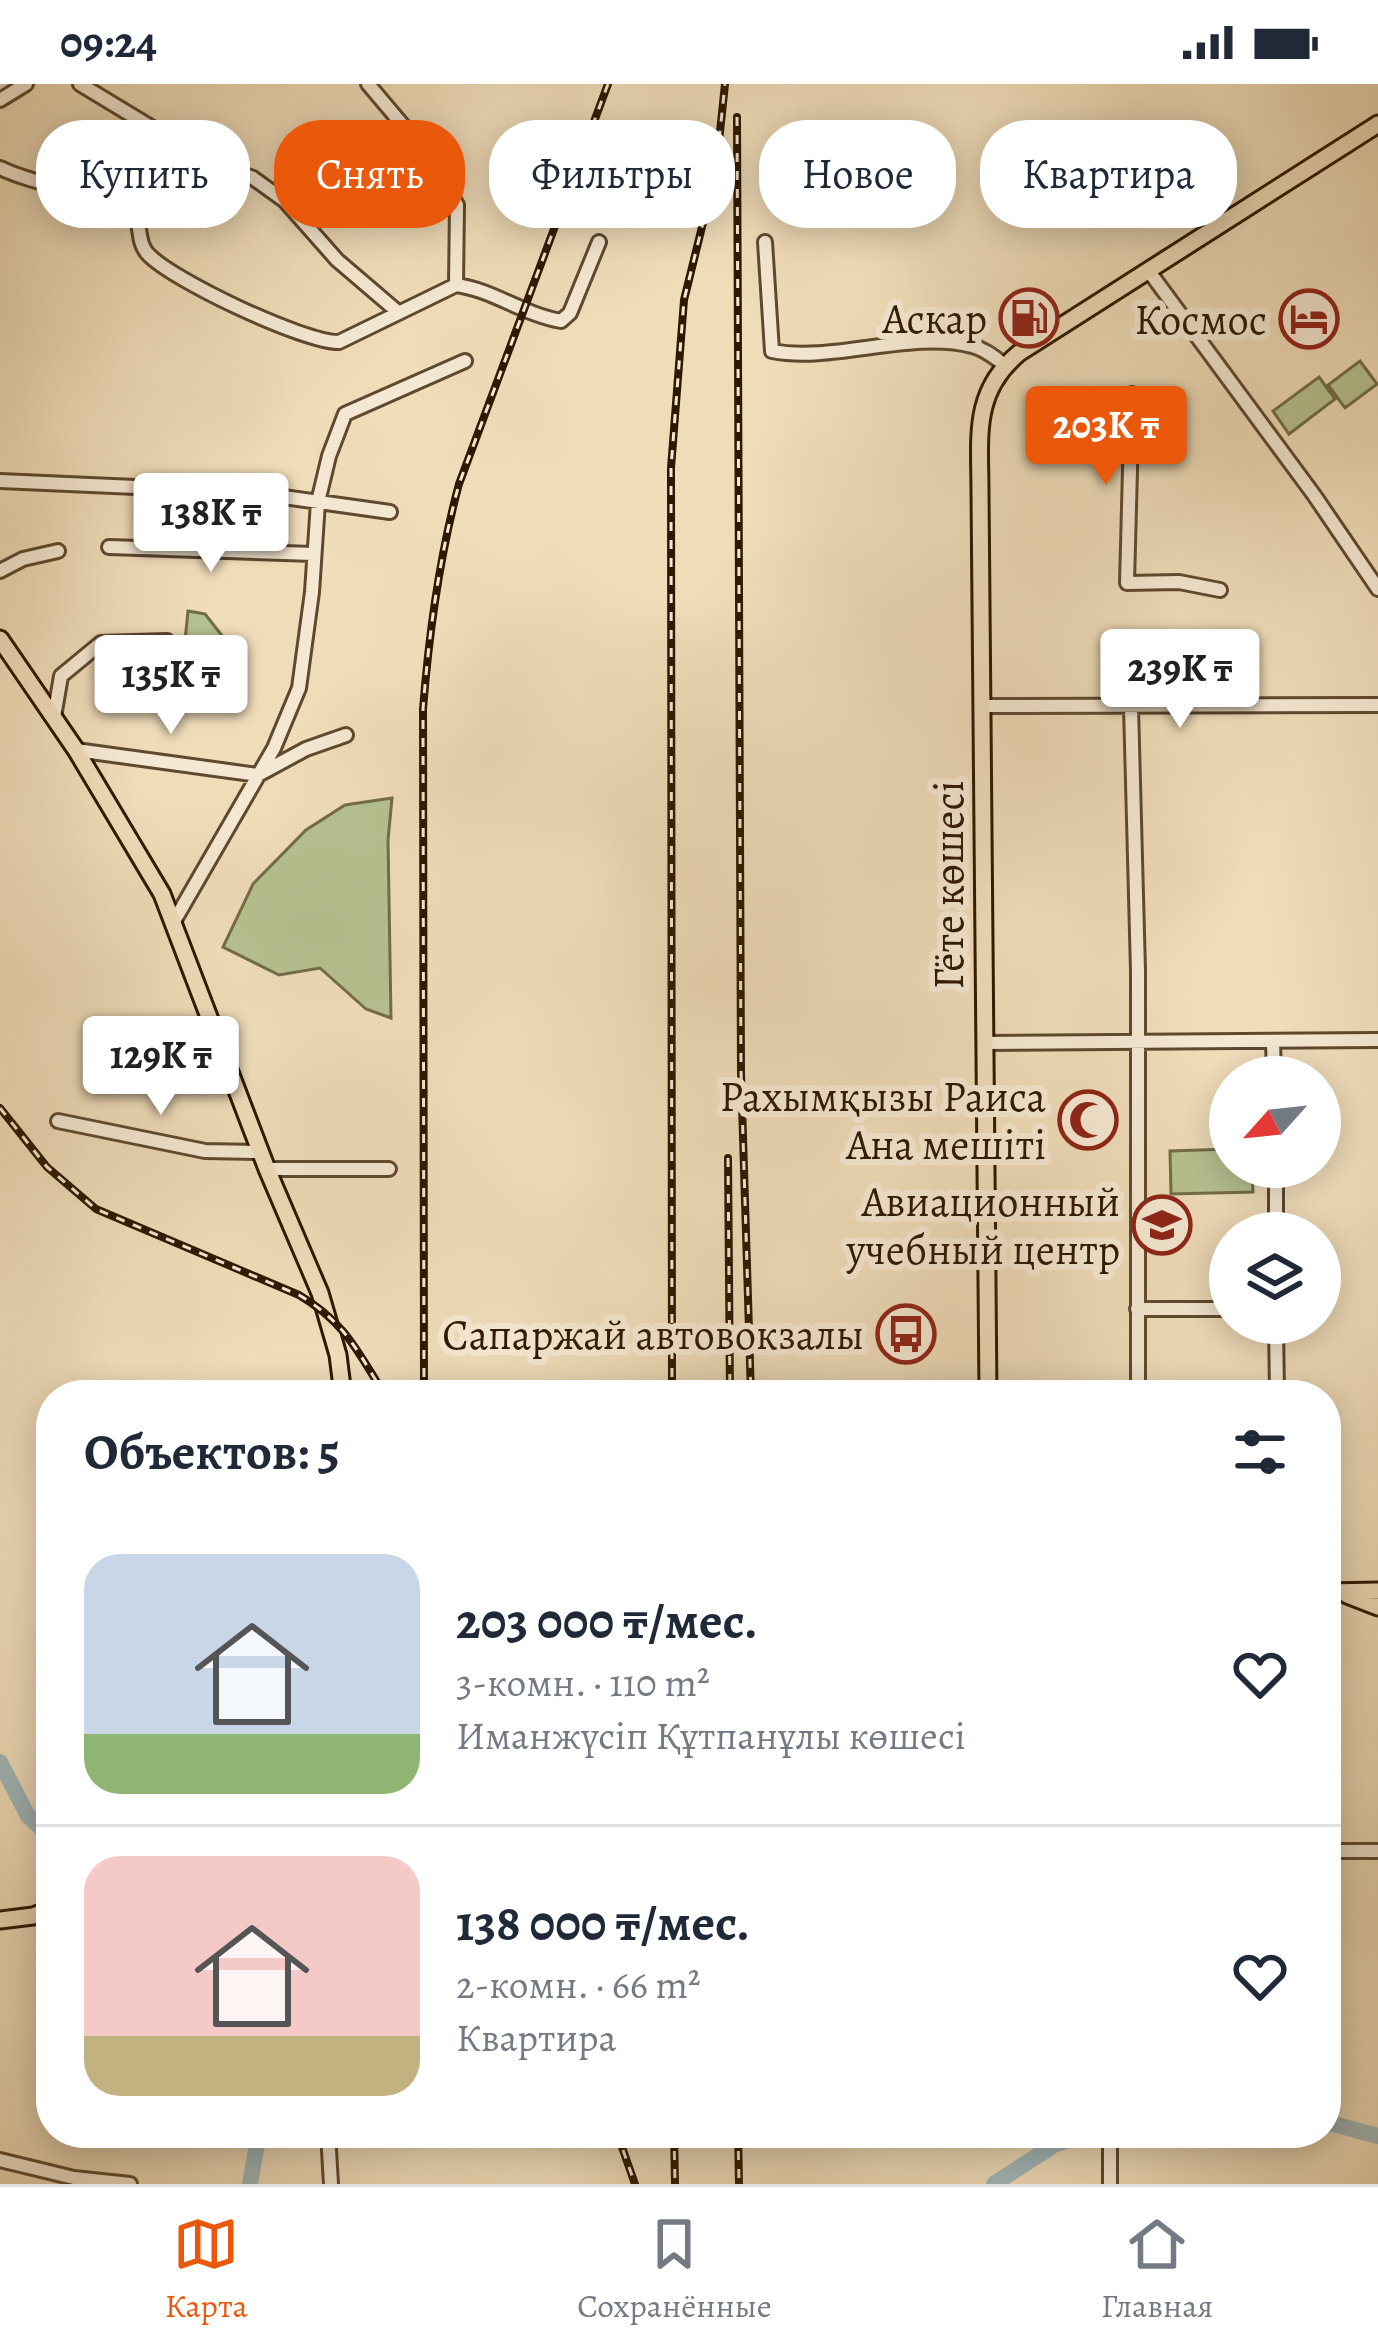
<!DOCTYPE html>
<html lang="ru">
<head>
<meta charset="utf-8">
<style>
	body { margin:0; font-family:Alegreya,serif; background:#f2f2f3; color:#1f2937; height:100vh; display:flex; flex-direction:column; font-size:45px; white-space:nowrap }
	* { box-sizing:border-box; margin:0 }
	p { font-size:39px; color:#747a83 }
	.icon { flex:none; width:66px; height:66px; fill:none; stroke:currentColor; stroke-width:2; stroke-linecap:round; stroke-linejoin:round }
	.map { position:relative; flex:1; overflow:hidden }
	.details { position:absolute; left:36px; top:1296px; width:1305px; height:768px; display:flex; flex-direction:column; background:#fff; border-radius:48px; box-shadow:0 6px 30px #0003 }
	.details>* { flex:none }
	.guide { position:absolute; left:36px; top:36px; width:1308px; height:108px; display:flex; gap:24px }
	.needle { width:78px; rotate:243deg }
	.controls { position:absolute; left:1209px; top:972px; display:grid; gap:24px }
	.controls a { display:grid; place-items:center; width:132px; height:132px; border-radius:50%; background:#fff; box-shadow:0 6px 30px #0003; font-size:60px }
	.price { position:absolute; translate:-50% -102px; padding:0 27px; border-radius:12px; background:#fff; color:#222; font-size:39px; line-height:78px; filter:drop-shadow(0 3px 6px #0008) }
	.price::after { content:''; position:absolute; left:50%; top:72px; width:36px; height:27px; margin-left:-18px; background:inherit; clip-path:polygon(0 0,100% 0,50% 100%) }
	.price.on { background:#ea580c; color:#fff }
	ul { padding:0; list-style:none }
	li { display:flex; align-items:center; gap:36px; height:300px; padding:0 48px }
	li+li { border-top:3px solid #e0e1e3 }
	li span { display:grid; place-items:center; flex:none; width:336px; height:240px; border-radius:36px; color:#555 }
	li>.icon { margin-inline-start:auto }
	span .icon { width:144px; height:144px; fill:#fffc; stroke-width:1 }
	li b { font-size:51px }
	h2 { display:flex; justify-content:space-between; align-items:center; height:144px; padding:0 48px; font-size:51px }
	.pill { padding:0 42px; border-radius:48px; background:#fff; box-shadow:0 6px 30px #0003; font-size:42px; line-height:108px }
	.pill.on { background:#ea580c; color:#fff }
	.status { display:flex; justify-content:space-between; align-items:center; height:84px; padding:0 60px; background:#fff; direction:ltr }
	.status svg { height:33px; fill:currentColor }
	.menu { display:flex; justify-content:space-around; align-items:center; height:168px; border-top:3px solid #e0e1e3; background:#fff; font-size:33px; color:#747a83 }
	.menu a { display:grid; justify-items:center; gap:6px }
	.menu .on { color:#ea580c }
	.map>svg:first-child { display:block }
</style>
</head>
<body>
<div class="status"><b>09:24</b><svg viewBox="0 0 49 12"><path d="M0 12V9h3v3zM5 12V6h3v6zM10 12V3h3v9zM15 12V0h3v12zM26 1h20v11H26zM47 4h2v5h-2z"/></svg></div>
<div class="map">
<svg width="1378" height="2100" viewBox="0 0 1378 2100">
	<rect width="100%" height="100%" fill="#efdcb9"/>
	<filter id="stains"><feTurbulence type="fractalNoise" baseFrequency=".00167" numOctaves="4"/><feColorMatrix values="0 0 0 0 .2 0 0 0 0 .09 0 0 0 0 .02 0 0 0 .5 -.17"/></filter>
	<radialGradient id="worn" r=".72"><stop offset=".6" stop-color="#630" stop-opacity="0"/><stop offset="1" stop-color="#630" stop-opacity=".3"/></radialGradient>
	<path fill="#b6c191" stroke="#726c48" stroke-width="3" d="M1360,277l17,23 -32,24 -17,-23z
		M1319,293l16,22 -46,35 -16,-23z
		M188,527l17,3 40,51 -1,9 -41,24 -28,-19 -7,6 16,-34z
		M392,714l-4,42 3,178 -25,-9 -46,-41 -41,7 -56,-28 30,-63 53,-54 39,-25z
		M1230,1065v18h22l1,25 -82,2 -1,-43z"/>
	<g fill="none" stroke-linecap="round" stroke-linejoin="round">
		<path stroke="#a0b8bb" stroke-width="16" d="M0,1678l28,54 23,21
			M1326,2038l52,14
			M250,2100l9,-51
			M994,2100l60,-39 35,-12"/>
		<g stroke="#5e492e" stroke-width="18">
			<path id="minor" d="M80,0l127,77 46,17 32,23 52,59 62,53
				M0,16l26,-16
				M0,84c40,19 84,20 124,38 22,11 10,32 23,47 22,26 158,90 192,89l117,-57 1,-80 -29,-50 -60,-71
				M765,158l7,109c61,12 140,-21 200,-5 13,3 23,12 33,19
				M1148,186l166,225 64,94
				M456,201c37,5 66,29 105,36l9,-8 29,-71
				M1132,310l-5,189 52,-1 41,8
				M0,397l248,11 142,20
				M109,463l204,7
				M0,487l23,-12 35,-8
				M983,622l395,-1
				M1131,623l7,264v424
				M54,633l7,-41 40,-33 66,-2
				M76,666l182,25 48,-26 40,-14
				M173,839l101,-175 25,-60 13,-96 6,-90 11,-46 16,-42 120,-53
				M1273,957l1,36
				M985,959l393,-3
				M58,1037l147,30 55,1
				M1276,1083v66
				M267,1085h122
				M1137,1225h93
				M1276,1239l1,72
				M1326,1767h52
				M328,2049l3,51
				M1110,2049v51
				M0,2076l74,18 56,6"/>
		</g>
		<g stroke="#2e1800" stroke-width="21">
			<path id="major" d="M0,555l76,111 86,144 105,275 53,124 18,62 5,40
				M988,1311l-8,-903c0,-55 -8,-100 39,-139l359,-229
				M1326,1508l52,-1
				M1347,1511l31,12
				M0,1836l33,-4 18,-7"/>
		</g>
		<use href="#minor" stroke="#f5e8d2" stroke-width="12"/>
		<use href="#major" stroke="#efdcb9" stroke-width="15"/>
		<g stroke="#2e1800" stroke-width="8">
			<path id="rail" d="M737,33l4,955 10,323
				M0,1024l47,59 49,42 203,86c47,28 58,56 86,100
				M728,1074l2,237
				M424,1311l-1,-686c6,-76 16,-151 36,-225l149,-400
				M672,1311l-1,-927 13,-168 32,-130 9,-86
				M617,2049l18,51
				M674,2049l1,51
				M738,2049l1,51"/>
		</g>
		<use href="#rail" stroke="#f5e8d2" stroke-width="3" stroke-dasharray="9" stroke-linecap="butt"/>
	</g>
	<defs>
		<g id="fuel-ring" transform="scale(3)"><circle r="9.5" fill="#f5e8d2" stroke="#8f2418" stroke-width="1.5"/><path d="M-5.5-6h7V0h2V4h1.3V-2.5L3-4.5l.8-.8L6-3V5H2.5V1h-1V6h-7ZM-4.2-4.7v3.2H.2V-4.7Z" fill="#8f2418"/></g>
		<g id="hotel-ring" transform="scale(3)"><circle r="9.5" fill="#f5e8d2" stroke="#8f2418" stroke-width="1.5"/><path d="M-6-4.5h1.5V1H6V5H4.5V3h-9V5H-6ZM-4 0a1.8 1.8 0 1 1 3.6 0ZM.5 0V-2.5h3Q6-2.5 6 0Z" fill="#8f2418"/></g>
		<g id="mosque-ring" transform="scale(3)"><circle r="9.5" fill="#f5e8d2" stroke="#8f2418" stroke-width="1.5"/><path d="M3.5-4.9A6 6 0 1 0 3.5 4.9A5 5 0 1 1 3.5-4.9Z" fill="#8f2418"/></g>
		<g id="university-ring" transform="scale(3)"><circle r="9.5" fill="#f5e8d2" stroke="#8f2418" stroke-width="1.5"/><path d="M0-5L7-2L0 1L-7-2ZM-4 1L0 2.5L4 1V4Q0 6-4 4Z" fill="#8f2418"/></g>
		<g id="bus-ring" transform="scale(3)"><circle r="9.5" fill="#f5e8d2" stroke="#8f2418" stroke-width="1.5"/><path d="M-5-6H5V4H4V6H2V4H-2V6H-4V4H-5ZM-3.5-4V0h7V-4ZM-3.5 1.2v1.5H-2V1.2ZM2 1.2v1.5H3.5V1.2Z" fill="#8f2418"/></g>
	</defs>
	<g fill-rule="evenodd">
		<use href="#fuel-ring" x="1029" y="234"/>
		<use href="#hotel-ring" x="1309" y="235"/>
		<use href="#mosque-ring" x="1088" y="1036"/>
		<use href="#university-ring" x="1162" y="1141"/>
		<use href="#bus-ring" x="906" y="1250"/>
	</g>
	<g text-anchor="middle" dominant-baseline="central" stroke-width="12" stroke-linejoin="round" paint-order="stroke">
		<g font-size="42" fill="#2e1800" stroke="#f5e8d2" text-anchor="end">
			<text x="987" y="234">Аскар</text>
			<text x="1267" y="235">Космос</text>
			<text x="1046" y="1012">Рахымқызы Раиса<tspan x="1046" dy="48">Ана мешіті</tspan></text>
			<text x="1120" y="1117">Авиационный<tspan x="1120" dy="48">учебный центр</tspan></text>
			<text x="864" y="1250">Сапаржай автовокзалы</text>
		</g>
		<g font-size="42" fill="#2e1800" stroke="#f5e8d2">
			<text transform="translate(948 801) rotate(-90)">Гёте көшесі</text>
		</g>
	</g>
	<rect width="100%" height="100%" filter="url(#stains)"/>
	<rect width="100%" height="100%" fill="url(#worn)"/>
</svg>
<div class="controls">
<a><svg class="needle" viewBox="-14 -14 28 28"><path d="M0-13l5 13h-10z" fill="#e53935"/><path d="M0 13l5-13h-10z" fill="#747a83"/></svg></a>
<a><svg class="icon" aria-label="layers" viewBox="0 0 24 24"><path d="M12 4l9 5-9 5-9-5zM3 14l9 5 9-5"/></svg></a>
</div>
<b class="price on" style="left:1106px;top:404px">203K ₸</b>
<b class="price" style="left:211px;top:491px">138K ₸</b>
<b class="price" style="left:1180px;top:647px">239K ₸</b>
<b class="price" style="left:171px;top:653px">135K ₸</b>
<b class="price" style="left:161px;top:1034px">129K ₸</b>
<div class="guide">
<a class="pill">Купить</a>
<a class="pill on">Снять</a>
<a class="pill">Фильтры</a>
<a class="pill">Новое</a>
<a class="pill">Квартира</a>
</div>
<section class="details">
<h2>Объектов: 5<svg class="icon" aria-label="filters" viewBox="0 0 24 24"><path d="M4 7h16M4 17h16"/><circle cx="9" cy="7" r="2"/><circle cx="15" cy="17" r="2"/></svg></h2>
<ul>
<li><span style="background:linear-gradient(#c9d6e8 75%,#8fb573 0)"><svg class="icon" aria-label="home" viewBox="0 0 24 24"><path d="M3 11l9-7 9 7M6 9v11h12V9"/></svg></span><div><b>203 000 ₸/мес.</b><p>3-комн. · 110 m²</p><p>Иманжүсіп Құтпанұлы көшесі</p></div><svg class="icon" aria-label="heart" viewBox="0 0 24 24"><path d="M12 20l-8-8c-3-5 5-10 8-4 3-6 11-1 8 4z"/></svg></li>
<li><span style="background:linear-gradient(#f6c9c9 75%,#c2b280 0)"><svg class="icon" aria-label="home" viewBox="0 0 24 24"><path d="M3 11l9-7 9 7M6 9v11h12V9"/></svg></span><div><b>138 000 ₸/мес.</b><p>2-комн. · 66 m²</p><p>Квартира</p></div><svg class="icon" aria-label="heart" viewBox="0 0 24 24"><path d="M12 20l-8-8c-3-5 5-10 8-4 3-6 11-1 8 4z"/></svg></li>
</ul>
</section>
</div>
<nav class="menu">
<a class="on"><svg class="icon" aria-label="map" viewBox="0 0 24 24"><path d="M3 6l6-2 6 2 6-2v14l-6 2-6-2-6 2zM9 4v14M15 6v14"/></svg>Карта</a>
<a><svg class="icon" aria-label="saved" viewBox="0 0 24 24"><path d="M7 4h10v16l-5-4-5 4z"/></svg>Сохранённые</a>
<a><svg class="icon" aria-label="home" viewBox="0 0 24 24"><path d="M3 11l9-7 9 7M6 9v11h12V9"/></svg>Главная</a>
</nav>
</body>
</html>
